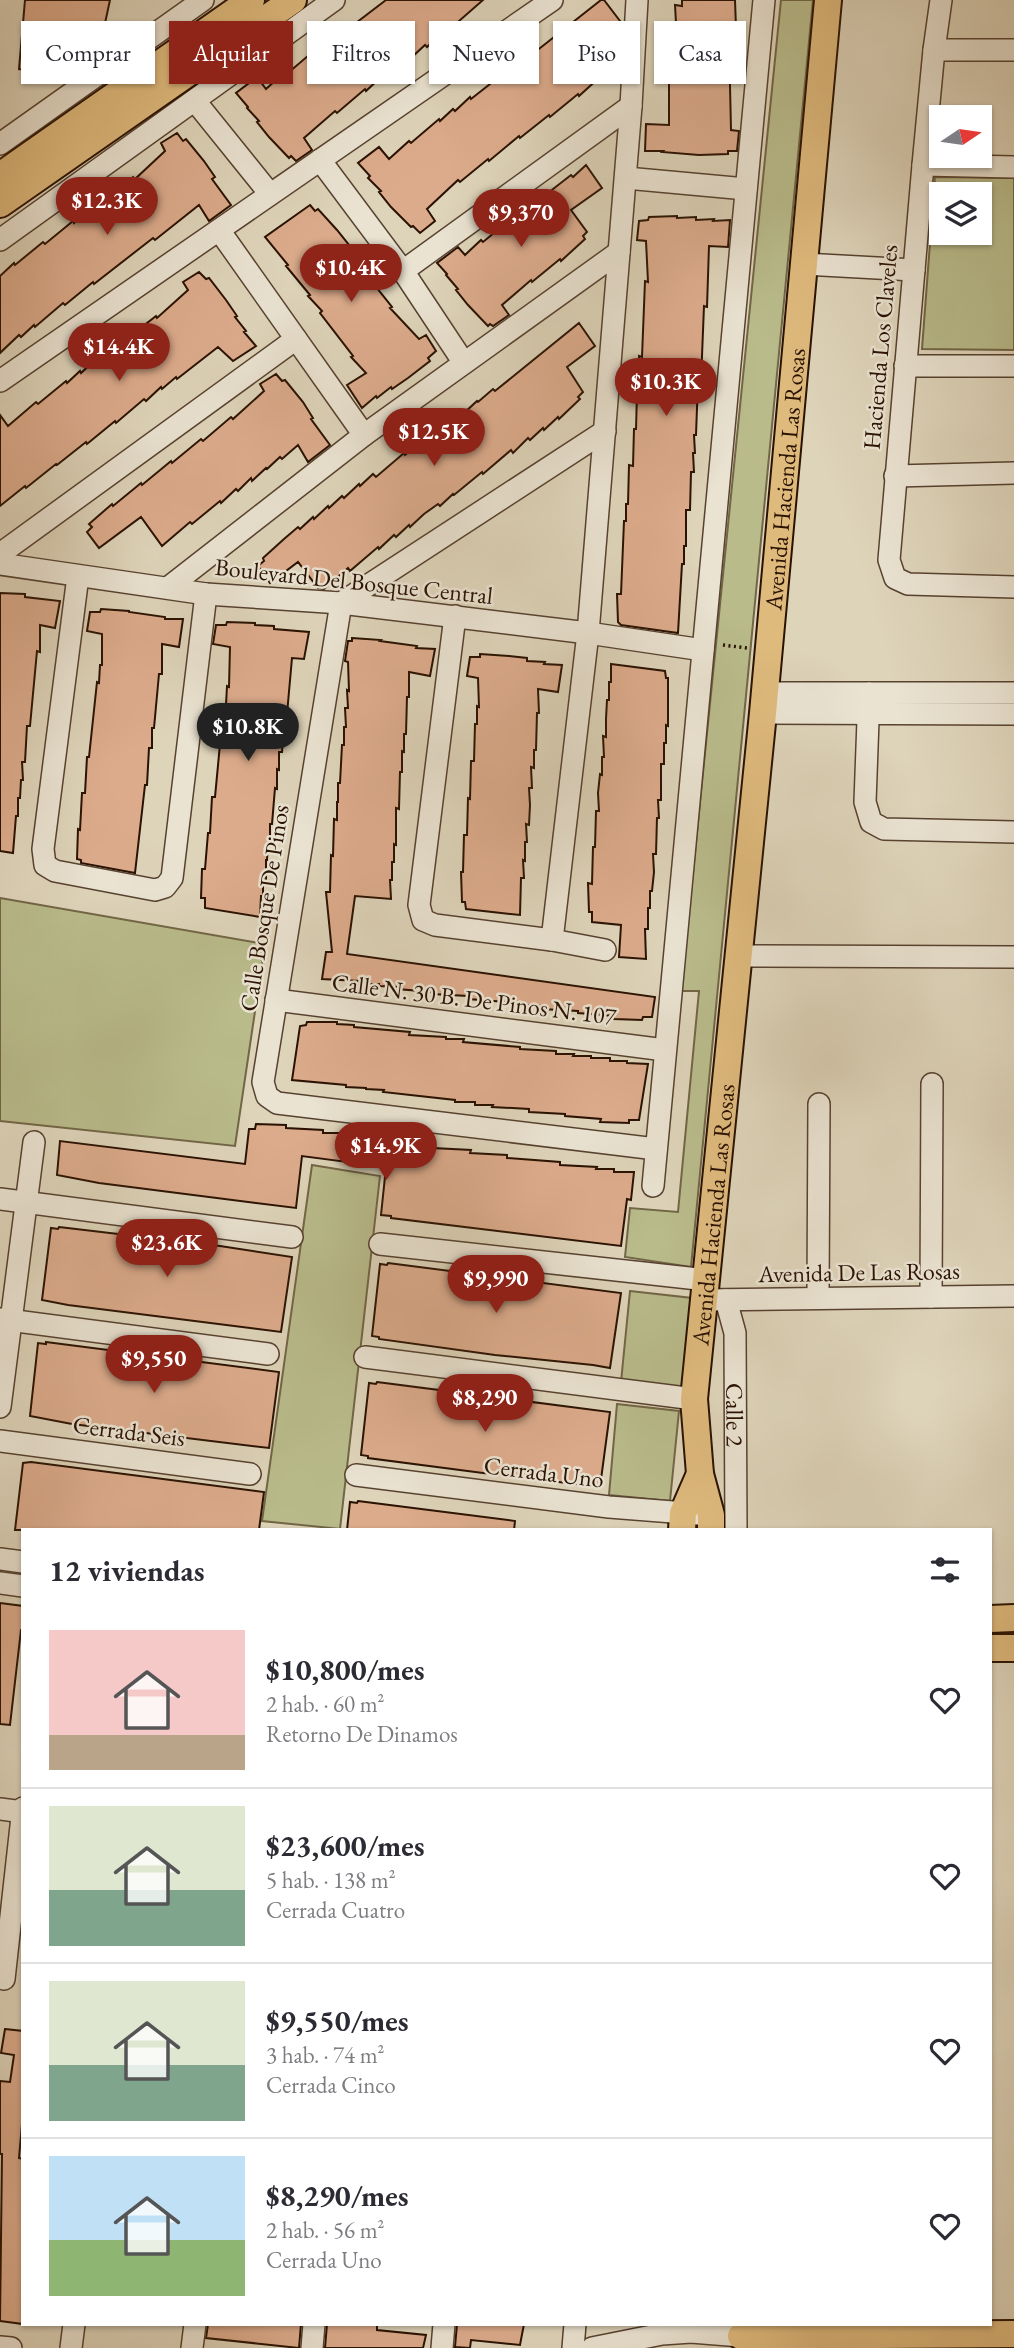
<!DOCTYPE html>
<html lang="es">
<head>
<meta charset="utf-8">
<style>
	body { margin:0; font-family:"EB Garamond",serif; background:#f2f2f3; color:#2b2b33; height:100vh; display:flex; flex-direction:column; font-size:26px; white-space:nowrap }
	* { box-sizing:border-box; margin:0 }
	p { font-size:23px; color:#7c7c81 }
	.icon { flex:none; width:38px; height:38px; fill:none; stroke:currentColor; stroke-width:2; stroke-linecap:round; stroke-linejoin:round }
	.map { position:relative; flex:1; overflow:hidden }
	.sheet { position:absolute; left:21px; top:1528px; width:971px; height:798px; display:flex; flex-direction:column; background:#fff; border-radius:0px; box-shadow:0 2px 5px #0004 }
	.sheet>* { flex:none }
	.hud { position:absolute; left:21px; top:21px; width:973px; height:63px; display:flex; gap:14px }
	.needle { width:46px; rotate:77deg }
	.fabs { position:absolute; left:929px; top:105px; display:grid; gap:14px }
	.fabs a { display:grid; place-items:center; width:63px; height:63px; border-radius:0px; background:#fff; box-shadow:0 2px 5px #0004; font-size:35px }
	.price { position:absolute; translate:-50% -60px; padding:0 16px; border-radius:24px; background:#8f2418; color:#fff; font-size:23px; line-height:46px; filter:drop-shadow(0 2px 4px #0008) }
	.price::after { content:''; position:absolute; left:50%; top:42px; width:21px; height:16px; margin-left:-10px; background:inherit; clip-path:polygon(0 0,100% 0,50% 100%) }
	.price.active { background:#222; color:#fff }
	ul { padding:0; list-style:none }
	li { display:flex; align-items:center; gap:21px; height:175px; padding:0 28px }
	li+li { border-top:2px solid #e1e1e2 }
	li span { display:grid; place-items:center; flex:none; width:196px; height:140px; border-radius:0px; color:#555 }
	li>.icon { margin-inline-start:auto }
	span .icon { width:84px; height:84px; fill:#fffc; stroke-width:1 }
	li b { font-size:30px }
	h2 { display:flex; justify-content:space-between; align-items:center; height:84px; padding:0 28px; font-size:30px }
	.pill { padding:0 24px; border-radius:0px; background:#fff; box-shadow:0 2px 5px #0004; font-size:24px; line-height:63px }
	.pill.active { background:#8f2418; color:#fff }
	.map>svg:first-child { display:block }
</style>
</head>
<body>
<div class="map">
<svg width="1014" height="2348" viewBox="0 0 1014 2348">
	<rect width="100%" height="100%" fill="#ded4ba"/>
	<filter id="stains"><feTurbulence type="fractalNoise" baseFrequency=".00286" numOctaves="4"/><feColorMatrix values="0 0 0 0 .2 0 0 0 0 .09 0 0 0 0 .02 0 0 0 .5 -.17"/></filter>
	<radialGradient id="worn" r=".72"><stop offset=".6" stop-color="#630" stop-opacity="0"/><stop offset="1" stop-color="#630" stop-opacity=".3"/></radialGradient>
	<path fill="#b9bb8b" stroke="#726646" stroke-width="2" fill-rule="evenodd" d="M781,0h32l-122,1267 -66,-10 5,-49 48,4 21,-221h-18z
		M935,177l79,1v172l-92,-1zM980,194v39h-38v-39z
		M0,898l265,46 -30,202 -235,-25z
		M312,1165l68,11 -40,353 -78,-8z
		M630,1291l62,7 -9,89 -62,-5z
		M617,1404l62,7 -9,90 -61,-6z"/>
	<path fill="#dcab8c" stroke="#2a1202" stroke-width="2" d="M25,0h85l-9,42 -43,-4 -5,35 -34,-4z
		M386,0h97l-41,36 -1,-2 -14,13 -2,-2 -13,12 -1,-1 -14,13 -1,-2 -13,12 -2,-2 -15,14 -1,-2 -28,24 -2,-2 -31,27 8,12 -16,11 -5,-5 -2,2 -20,-21 -12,-15 2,-1 -12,-13 1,-1 -12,-14 21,-16 9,12 20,-18 2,2 28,-24 1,2 13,-12 2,2 15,-14 1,2z
		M601,0h3l16,21 -31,22 16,22 -6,6 3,4 -23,21 -1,-2 -28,23 -1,-2 -29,23 -1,-2 -30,25 -1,-2 -28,23 -2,-2 -31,29 8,12 -15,12 -7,-7 -2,1 -20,-20 -12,-15 2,-1 -13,-13 2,-2 -12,-13 21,-16 10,12 20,-18 2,2 28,-24 1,2 13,-12 2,2 15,-14 1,2 57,-45 2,2z
		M682,0h53l1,28h-2v18h-2l1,22h-3v18l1,44 8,1 -2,20h-9v3l-29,1 -37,-3 1,-1h-18l1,-27 23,1v-45h2l1,-38h2l-1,-19h3l-1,-18 7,1z
		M177,133l6,8 3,-2 18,22 11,16 -3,2 19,26 -22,16 -10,-16 -44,35 -2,-2 -59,46 -1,-2 -28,23 -2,-2 -28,24 -1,-2 -13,12 -2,-2 -19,18v-77l14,-13 1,2 28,-23 2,2 28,-23 1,2 13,-12 2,2 15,-14 1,2 28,-24 2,2 30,-28 -4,-8z
		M586,165l16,23 -31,22 16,22 -4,4 2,3 -24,22 -1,-2 -28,23 -1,-2 -29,25 7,10 -16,11 -3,-2 -2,2 -20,-21 -12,-15 2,-1 -12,-14 1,-1 -10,-11 21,-16 7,8 16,-15 2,2 28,-23 1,2 59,-46 2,2z
		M310,205l5,6 3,-2 19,21 12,15 -2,2 12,13 -2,1 14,15 -2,2 23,29 -2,1 29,31 7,-4 10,16 -8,7 2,3 -22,17 -16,11 -1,-2 -14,11 -1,-2 -14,12 -15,-23 19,-12 -15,-16 2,-1 -33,-43 2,-2 -14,-15 2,-1 -24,-29 2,-1 -23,-28z
		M677,216v2l19,-1v3l18,-1 -1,2 17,-1 -2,27 -19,-1 -2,61 -3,-1 -3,75h-3l-2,54h-2l1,18h-2l1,19h-3l-1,38h-4v36h-2v18h-2l-4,69 -57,-8 -3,-3 -1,-28h4l3,-73h2v-17h2l1,-39 4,1 1,-37h2l1,-36h2l-1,-18h2l-1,-19 3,1 3,-76 3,1 -2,-41 -9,-1 2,-19 9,-1 1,-3z
		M199,272l7,7 3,-1 17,22 11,16 -2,1 11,14 -2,1 12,14 -23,15 -15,-14 -41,32 -1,-2 -14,12 -1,-2 -15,14 -2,-2 -28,24 -1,-2 -28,23 -1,-2 -29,23 -1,-1 -30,24 -1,-2 -25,20v-91l8,11 28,-24 2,2 28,-23 1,2 13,-12 1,2 14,-13 2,2 59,-46 1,2 31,-28 -5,-8z
		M579,323l16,23 -28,21 16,25 -5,5 2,2 -21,20 -1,-2 -14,13 -1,-2 -13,12 -2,-2 -15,15 -2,-3 -28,24 -1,-2 -28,23 -1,-1 -13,12 -2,-2 -14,10 -14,13 -1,-2 -13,12 -2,-2 -15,14 -1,-2 -28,24 -2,-3 -24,21 -6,-1 -20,-26 -28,21 -12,-17 6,-5 -1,-3 21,-19 14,-12 2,2 13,-12 1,2 14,-13 1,2 13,-12 2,2 15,-14 1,2 13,-12 3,3 28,-24 1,2 28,-23 1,2 14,-10 14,-13 2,2 13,-12 1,1 15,-13 2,2z
		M276,374l6,7 3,-1 18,22 10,16 -2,1 19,26 -22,17 -10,-17 -16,14 -2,-2 -13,12 -1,-1 -14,13 -1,-3 -13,13 -2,-2 -15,14 -1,-2 -28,23 -2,-2 -28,24 -21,-29 -42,31 -12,-16 5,-5 -3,-3 23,-20 1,2 28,-23 1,2 29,-24 1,2 29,-24 2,2 28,-24 2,2 31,-28 -4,-7z
		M0,593l25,1v3l35,4 -5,27 -15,-3v27l-3,-1 -7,75h-3l-2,36h-3l1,18h-2l-1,18h-2v18h-2l-3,37 -13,-2z
		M101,609l28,2v1l36,5v2h18l-4,28 -17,-3v30h-3l-5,54h-2v20h-3l-2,37h-2l-10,88 -54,-10v-3l-4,-1 1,-30 2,1 2,-37h3l2,-36h2l8,-75 2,1 1,-18h2v-31l-15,-3 3,-19h10z
		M227,622l28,1v2l19,1v3l35,3 -5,27 -12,-1 -5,56h-2l-3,38h-3v18l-2,-1v20l-2,-1 -3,36h-2v18h-2l-1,18h-1v19l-3,-1v18h-2l-1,21 -55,-9v-10h-4l1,-29h3l3,-36h2l2,-36h3l7,-74h3l2,-37 2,1 1,-40 -17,-3 3,-19h10z
		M352,638l29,2 -1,1 37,5 -1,2 19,1 -5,27 -21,-4v25h-2l-1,37h-2v18l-2,-1v21h-2l-1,37 -3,-1v37l-2,-1v18h-2v18h-2l1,19 -36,-3 -8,58 308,43 -3,20h-9l-1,3 -28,-1v-3l-36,-3v-2l-36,-2v-3l-36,-2v-2l-38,-3v-3l-36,-2v-2l-35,-3v-2l-18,-1v-2h-20v-3l-37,-2 4,-27h6l-6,-60h4l1,-37 2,1 1,-37 3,1v-18h1v-19h2l2,-38h2v-18h2l-1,-19h3l-1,-18 2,1 -1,-29 -3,-1 3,-20h4z
		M480,654l29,2 18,2v3l18,1 -1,2 18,1 -4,27 -20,-3 1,24h-2l-1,37h-2v18l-3,-1 1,21h-3l1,17 -1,20 -3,-1 1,18h-2v19l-2,-1 1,18h-3l-1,37 -54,-6 -1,-7h-3l-1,-30h2l1,-37h3l1,-37 2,1 1,-38h3l1,-37h2v-18l2,1 -1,-29 -11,-2 3,-19h10z
		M611,664l54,7 1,7h2v48l-2,-1v18h-2v21h-3v36h-3l1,18h-2l-1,36h-3l1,18 -2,19h-2v17h-2v21h-3l1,30 -27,-2 2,-32 -29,-3v-10h-3l-1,-29 4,1 1,-37h2l1,-36h3l-1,-18 2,-19 2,1v-18h2l-1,-21 3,1v-18l1,-19h2v-18h2z
		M307,1022h30v2l17,1v2l56,5 -1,3 37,2v2h18l-1,3 57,5v2l36,2v3h18l-1,2h18v2h19v3h17v2l21,1 -9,56h-10v3l-29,-1 1,-3 -36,-3v-2l-36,-2v-3l-37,-2 1,-2h-18v-3h-20v-2l-72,-8 1,-2 -18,-1v-1l-20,-1v-2l-54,-5 8,-54 6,-1z
		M256,1124l30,1v3l37,2v3h18v2h20v3h18l-1,2h19l-1,3 37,2v3l38,2 -1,3 37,2v3l53,4v3l37,2 -1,2h18v3h20l-3,28 -4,-1 -6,47 -230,-28v-2l-10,-1 5,-48 -84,-11 -6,52 -197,-25 -42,-8 3,-34 185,23 4,-35h6z
		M59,1227l161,19 72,11 -11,75 -213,-27 -26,-5 9,-72 7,1z
		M388,1263l233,30 -11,75 -17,-3 -98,-10 -116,-16v-2l-7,-1 8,-72 7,1z
		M46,1342l233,30 -10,76 -197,-24 -42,-8 8,-73 8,1z
		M377,1382l233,30 -10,75 -117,-14 -115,-15v-2l-7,-1 8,-72 7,1z
		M31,1462l233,30 -5,38h-244l8,-67z
		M358,1501l157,20 -1,9h-167l3,-28 7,1z
		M0,1603l23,3v24h-2l-11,95 -10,-1z
		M5,2029l18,2v82l-4,45 4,1v165l-23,-3 2,-167h-2v-73l10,1 4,-27 -13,-2z
		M208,2324h93l-2,24 -93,-10z
		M327,2324h50v6l49,5 -3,13h-98z
		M457,2324h67l-4,21 -49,-5 -1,8 -15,-1z"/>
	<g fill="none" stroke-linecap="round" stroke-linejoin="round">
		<g stroke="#574230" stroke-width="24">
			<g id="minor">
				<path d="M941,0l-7,50 -11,115 -34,395 6,18 13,6 106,3"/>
				<path d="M934,50h80"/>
				<path d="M195,101l75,93"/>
				<path d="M0,144l203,-144"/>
				<path d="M320,160l83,111 61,92"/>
				<path d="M923,165l91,2"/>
				<path d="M626,178l120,11"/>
				<path d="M219,230l145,205"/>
				<path d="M0,240l334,-240"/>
				<path d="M804,264l110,6"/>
				<path d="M403,271l228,-165"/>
				<path d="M905,366h109"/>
				<path d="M0,381l552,-381"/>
				<path d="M605,431l-264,172 -78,479 4,14 10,7 379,46"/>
				<path d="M895,476l119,-3"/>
				<path d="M0,554l296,-215"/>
				<path d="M0,564l206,30 135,9 247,30 115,17"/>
				<path d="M78,576l-35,273 2,16 10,6 100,19 10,-3 7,-9 34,-284"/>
				<path d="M169,587l195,-152 255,-183"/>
				<path d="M455,616l-36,289 4,15 12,5 117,15 53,10"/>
				<path d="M765,693h249"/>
				<path d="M869,693l-4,109 6,20 13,7 130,3"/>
				<path d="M763,713l251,1"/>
				<path d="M552,940l36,-307 43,-527 6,-106"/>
				<path d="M739,956l275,1"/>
				<path d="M276,1000l389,50"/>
				<path d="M653,1186l111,-1186"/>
				<path d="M0,1199l292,38"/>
				<path d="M380,1244l327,36"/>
				<path d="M931,1297l1,-213"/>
				<path d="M818,1298l1,-194"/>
				<path d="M705,1300l309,-4"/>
				<path id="s1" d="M726,1300l9,33 1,197"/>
				<path d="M0,1319l268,35"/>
				<path d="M365,1357l329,42"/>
				<path d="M0,1407l34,-265"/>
				<path d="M0,1441l250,33"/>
				<path d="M356,1475l253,32 102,8"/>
				<path d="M0,1559l23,3"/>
				<path d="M0,1583l23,3"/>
				<path d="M0,1809l23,3"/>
				<path d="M4,1979l19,-171"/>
				<path d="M0,2347l11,1"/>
				<path d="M71,2348l3,-24"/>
				<path d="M192,2348l3,-24"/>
				<path d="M312,2348l2,-24"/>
				<path d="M442,2348l2,-24"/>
				<path d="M573,2348l2,-24"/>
				<path d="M592,2348l70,-14 29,-2 50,4"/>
			</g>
		</g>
		<g stroke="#2a1202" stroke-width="30">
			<g id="major">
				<path d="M0,176l251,-176"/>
				<path d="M0,204l293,-204"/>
				<path d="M682,1530l1,-17 17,-39"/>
				<path id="s2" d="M711,1530v-15l-11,-41 -6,-75 69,-686 65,-713"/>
				<path d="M990,1619l24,-1"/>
				<path d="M990,1648h24"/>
				<path d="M741,2336l273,-2"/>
			</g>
		</g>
		<path stroke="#2a1202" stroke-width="3.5" stroke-dasharray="2 3.5" stroke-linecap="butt" d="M723,645l24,3"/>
		<use href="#minor" stroke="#eae3d2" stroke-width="21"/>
		<use href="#major" stroke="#dfba7d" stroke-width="26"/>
	</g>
	<g text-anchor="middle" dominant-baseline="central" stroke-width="5" stroke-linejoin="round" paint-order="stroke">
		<g font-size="24" fill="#2a1202" stroke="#eae3d2">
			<text transform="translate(880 347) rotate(-85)">Hacienda Los Claveles</text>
			<text stroke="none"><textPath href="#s2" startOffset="1057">Avenida Hacienda Las Rosas</textPath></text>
			<text transform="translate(354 581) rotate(6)">Boulevard Del Bosque Central</text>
			<text transform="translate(264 908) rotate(-81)">Calle Bosque De Pinos</text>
			<text transform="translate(474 999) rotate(7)">Calle N. 30 B. De Pinos N. 107</text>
			<text stroke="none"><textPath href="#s2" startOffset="318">Avenida Hacienda Las Rosas</textPath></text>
			<text transform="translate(859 1272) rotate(-1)">Avenida De Las Rosas</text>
			<text stroke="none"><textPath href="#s1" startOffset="116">Calle 2</textPath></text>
			<text transform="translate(129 1431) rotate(7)">Cerrada Seis</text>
			<text transform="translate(544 1472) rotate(7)">Cerrada Uno</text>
		</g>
	</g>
	<rect width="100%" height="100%" filter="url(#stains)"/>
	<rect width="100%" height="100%" fill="url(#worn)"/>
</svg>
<div class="fabs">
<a><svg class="needle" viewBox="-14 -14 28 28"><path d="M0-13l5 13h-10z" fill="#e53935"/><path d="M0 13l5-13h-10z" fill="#7c7c81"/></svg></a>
<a><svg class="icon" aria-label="layers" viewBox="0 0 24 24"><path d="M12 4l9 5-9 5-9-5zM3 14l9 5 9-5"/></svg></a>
</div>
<b class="price" style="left:107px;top:237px">$12.3K</b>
<b class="price" style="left:521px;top:249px">$9,370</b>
<b class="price" style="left:351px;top:304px">$10.4K</b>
<b class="price" style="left:119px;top:383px">$14.4K</b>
<b class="price" style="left:666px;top:418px">$10.3K</b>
<b class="price" style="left:434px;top:468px">$12.5K</b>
<b class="price active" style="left:248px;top:763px">$10.8K</b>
<b class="price" style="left:386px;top:1182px">$14.9K</b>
<b class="price" style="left:167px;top:1279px">$23.6K</b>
<b class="price" style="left:496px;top:1315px">$9,990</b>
<b class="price" style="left:154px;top:1395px">$9,550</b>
<b class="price" style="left:485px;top:1434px">$8,290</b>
<div class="hud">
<a class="pill">Comprar</a>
<a class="pill active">Alquilar</a>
<a class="pill">Filtros</a>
<a class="pill">Nuevo</a>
<a class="pill">Piso</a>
<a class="pill">Casa</a>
</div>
<section class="sheet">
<h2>12 viviendas<svg class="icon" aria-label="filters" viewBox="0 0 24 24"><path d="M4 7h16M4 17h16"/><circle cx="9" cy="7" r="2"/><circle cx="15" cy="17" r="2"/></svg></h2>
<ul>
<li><span style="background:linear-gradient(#f6c9c9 75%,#b9a48a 0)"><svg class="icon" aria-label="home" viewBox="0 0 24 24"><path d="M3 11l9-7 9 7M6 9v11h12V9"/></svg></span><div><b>$10,800/mes</b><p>2 hab. · 60 m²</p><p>Retorno De Dinamos</p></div><svg class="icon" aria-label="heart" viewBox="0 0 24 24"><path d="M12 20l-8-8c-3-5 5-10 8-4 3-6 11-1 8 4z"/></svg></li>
<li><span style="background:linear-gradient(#dfe7d0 60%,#7fa58c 0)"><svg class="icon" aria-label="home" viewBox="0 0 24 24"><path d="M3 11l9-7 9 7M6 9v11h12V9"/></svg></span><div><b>$23,600/mes</b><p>5 hab. · 138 m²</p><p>Cerrada Cuatro</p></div><svg class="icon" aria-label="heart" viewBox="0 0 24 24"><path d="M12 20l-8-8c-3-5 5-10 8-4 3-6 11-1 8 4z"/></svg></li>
<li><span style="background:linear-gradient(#dfe7d0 60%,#7fa58c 0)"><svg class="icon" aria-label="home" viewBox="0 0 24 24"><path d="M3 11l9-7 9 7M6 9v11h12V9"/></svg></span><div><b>$9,550/mes</b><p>3 hab. · 74 m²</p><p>Cerrada Cinco</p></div><svg class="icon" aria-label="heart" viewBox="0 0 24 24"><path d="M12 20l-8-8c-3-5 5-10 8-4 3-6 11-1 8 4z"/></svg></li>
<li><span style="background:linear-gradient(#bfe0f5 60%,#8fb573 0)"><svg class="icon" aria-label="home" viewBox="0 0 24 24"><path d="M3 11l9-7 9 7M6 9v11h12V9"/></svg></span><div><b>$8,290/mes</b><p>2 hab. · 56 m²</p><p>Cerrada Uno</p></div><svg class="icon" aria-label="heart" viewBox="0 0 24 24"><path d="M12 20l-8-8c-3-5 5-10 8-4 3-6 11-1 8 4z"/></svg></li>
</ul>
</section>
</div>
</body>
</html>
